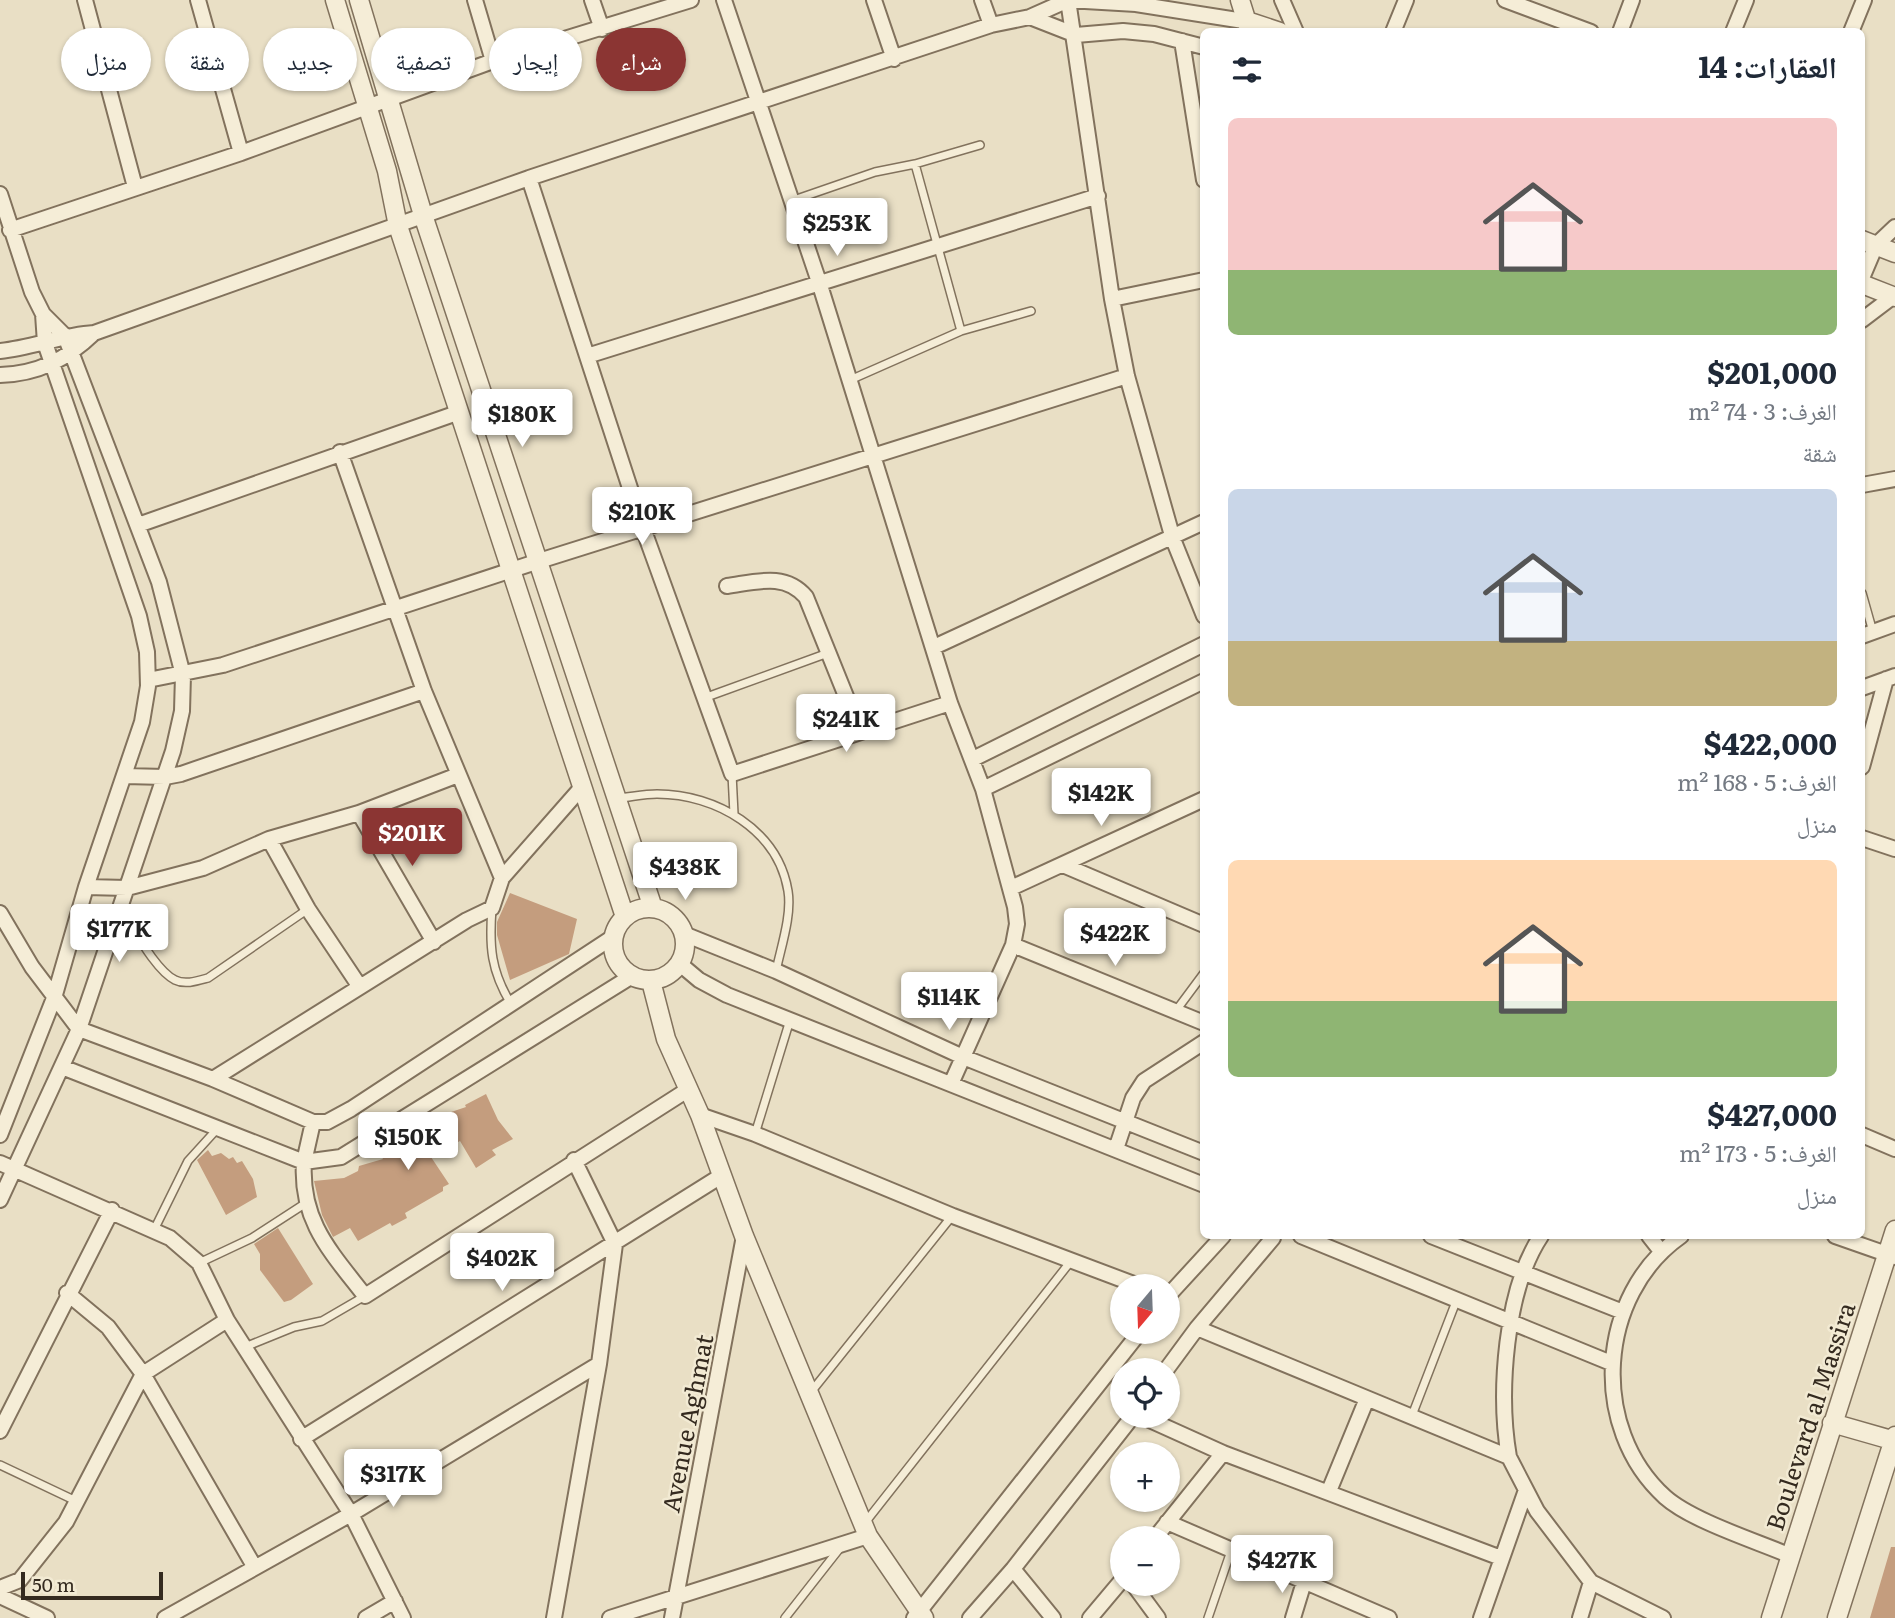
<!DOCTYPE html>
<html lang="ar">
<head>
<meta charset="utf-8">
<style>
	body { margin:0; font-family:Literata,"Noto Naskh Arabic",serif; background:#f2f2f3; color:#1f2937; direction:rtl; height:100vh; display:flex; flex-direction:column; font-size:26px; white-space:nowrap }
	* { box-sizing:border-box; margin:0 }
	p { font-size:23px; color:#747a83 }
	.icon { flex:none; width:38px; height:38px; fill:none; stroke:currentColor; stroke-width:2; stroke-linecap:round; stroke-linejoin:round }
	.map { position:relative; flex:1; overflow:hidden; direction:ltr }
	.panel { position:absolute; left:1200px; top:28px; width:665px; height:1211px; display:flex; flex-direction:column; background:#fff; border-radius:10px; box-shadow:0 2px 5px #0004; direction:rtl }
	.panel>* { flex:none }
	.top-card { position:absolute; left:21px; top:28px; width:665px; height:63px; direction:rtl; display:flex; gap:14px }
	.needle { width:46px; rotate:199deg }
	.buttons { position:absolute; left:1110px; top:1274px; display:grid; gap:14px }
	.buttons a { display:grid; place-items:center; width:70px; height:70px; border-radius:50%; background:#fff; box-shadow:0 2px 5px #0004; font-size:35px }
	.scale { position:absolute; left:21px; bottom:18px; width:142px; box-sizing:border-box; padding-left:7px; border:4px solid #342a1f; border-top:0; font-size:19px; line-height:24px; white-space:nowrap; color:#342a1f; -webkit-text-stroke:5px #f2ead3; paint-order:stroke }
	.price { position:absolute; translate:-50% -60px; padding:0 16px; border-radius:7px; background:#fff; color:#222; font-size:23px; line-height:46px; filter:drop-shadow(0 2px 4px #0008) }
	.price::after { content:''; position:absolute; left:50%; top:42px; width:21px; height:16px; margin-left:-10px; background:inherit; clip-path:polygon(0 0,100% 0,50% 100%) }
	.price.active { background:#8b3533; color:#fff }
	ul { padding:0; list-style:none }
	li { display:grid; align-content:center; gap:14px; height:371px; padding:0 28px }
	li span { display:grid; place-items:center; height:217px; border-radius:10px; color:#555 }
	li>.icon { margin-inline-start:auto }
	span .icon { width:126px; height:126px; fill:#fffc; stroke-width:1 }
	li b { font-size:30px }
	h2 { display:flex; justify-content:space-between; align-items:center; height:84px; padding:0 28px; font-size:30px }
	.tag { padding:0 24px; border-radius:32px; background:#fff; box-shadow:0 2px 5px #0004; font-size:24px; line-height:63px }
	.tag.active { background:#8b3533; color:#fff }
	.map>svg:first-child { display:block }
</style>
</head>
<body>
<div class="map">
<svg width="1895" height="1618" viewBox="0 0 1895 1618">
	<rect width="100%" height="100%" fill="#e9dfc5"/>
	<path fill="#c49d7e" d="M510,893l67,26 -8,35 -59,26 -13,-45v-13z
		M486,1094l12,26 15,19 -21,11 4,5 -20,13 -16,-27 -29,16 18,27 -6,3v4l-38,22 2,5 -15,8 -2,-3 -32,18 -8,-13 -17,9 -11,-22 -8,-34 30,-3 14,-7 1,-5 24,-7 -2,-4 19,-11v-5l32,-18 4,3 15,-12 15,-5 -1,-2z
		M208,1150l4,6 9,-3 8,6 4,-2 4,6 5,-2 11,18 4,18 -31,18 -29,-55z
		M278,1228l35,56 -22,16 -7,2 -24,-32v-16l-6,-10z
		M1891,1547h4v71h-25z"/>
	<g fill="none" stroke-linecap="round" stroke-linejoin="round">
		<g stroke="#82725d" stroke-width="10">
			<path id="service" d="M915,164l65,-19
				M791,201l84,-29 40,-8 46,167 -111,49
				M961,331l70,-20
				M1862,593l11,39
				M704,698l124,-45
				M732,774l2,40
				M619,798c12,-1 25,-4 38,-4 59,0 121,36 131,97 4,24 -7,56 -12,80
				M120,908c13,19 35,62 55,72 10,5 22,1 33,-2l100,-69
				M492,908c-3,39 -1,63 19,96
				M1175,1012l29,-39
				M755,1134l35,-114
				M154,1230l34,-69 30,-33
				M199,1263l53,-25 54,-35
				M245,1347l49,-20 28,-6 43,-25
				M811,1392l141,-176
				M1411,1418l46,-119
				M0,1465l76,36
				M864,1524l207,-263
				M785,1618l55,-70
				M1208,1618l23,-67"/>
		</g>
		<g stroke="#82725d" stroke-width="18">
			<path id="minor" d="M85,0l50,187
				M198,0l43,153
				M475,0l18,61
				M592,0l10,29
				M724,0l95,282 131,421 33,86 32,118 2,17 -4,21 -62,139
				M874,0l20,59
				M982,0l9,25
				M1068,0l44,299 15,77 46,163 31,77
				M1282,0l14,32
				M1505,0l86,32
				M1030,17l46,18 47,-4 31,3 50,13
				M1393,32l13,-32
				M1620,32l12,-32
				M1733,32l13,-32
				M1851,32l13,-32
				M1182,41l22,139
				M529,178l114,350 89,246 218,-71
				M0,194l32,98 11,22 22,22 94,246 24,93 -1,36 -9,40 -94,278 -79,171
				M10,230l231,-77 252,-92 198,-61
				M1862,278l14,-33 19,-18
				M1112,299l92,-19
				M1862,320l33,-25
				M0,351c32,-3 61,-16 94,-18l435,-155 462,-153 39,-8 38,-17 68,4 114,18
				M587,356l511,-160
				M0,375c38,-1 67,-16 94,-42
				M340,452l84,239 78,187
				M1862,485l33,-6
				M138,525l319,-112
				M727,586c29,-4 58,-14 79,11l54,134
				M1862,636l33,-12
				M934,647l270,-125
				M148,680l75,-15 316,-104 588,-185
				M1862,688l33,-12
				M973,759l231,-115
				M1862,767l24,-88
				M125,776l40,1 16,-3 243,-83
				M582,787l-80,91 -10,30 -25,12 -254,159 100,43 -9,40 37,-5 291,-181
				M983,789l221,-108
				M359,813l75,129
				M1862,838l33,11
				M269,839l39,70 52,78
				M1063,865l141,60
				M86,887l41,1 76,-20 66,-29 90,-26 99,-38
				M1011,888l193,-89
				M0,913l32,54 47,62 134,50
				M684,934l92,37 187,86 241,96
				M1013,945l191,78
				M680,964l19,16 28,15 477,190
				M62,1067l242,95c-4,59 27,90 61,134l324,-207
				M700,1115l55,19 198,82 186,70
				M313,1122h14l24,-13 262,-172
				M0,1135l54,-137 32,-111 56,-165 6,-36 -1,-34 -8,-36 -94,-273 -2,-29
				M1862,1135l33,14
				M1116,1149l17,-51 11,-17 60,-39
				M0,1163l170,75 29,25 28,57 124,194 52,104
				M1301,1236l310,127
				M1431,1236l192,76
				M1649,1236l11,14
				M1681,1236c-84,59 -92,192 -16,261 27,24 91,44 126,59
				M1835,1236l60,21
				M67,1293l41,34 35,47 111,192
				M1167,1297l56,-61
				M1197,1328l312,129 28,54 54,71 72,36
				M1166,1370l31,-42 76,-90
				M1141,1416l82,37 278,105
				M0,1431l112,-221
				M301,1439l420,-263
				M1509,1457c-11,-63 -4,-167 32,-221
				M1329,1491l37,-90
				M1167,1522l222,96
				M1155,1538l68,-85
				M1013,1569l40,49
				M1133,1584l25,34
				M0,1588l20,-8 46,-58 77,-148 84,-54
				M0,1596l47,22
				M165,1618l186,-104 248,-150
				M366,1618l29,-17
				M554,1618l45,-254 16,-120 -41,-84
				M610,1618l258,-82
				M672,1618l72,-382
				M914,1618l226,-286
				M970,1618l43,-49 120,-153
				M1090,1618l32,-38
				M1293,1618l11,-36
				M1481,1618l45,-128
				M1580,1618l11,-36"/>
		</g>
		<g stroke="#82725d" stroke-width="21">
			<path id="tertiary" d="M335,0l52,171 11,55 227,691
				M359,0l64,215 230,693
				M1240,0l10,32
				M1250,22l30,10
				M1862,240l33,13
				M1862,284l33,13
				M613 944a36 36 0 1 1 72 0a36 36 0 1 1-72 0Z
				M651,981l15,58 34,76 44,121 124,300 56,82
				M1832,1423l63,18
				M1771,1618l124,-388
				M1837,1618l58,-182"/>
		</g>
		<use href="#service" stroke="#f5edd7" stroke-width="7"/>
		<use href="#minor" stroke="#f5edd7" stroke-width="14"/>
		<use href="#tertiary" stroke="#f5edd7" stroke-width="18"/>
	</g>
	<g text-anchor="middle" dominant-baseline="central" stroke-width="5" stroke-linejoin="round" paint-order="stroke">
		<g font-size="24" fill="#342a1f" stroke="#f2ead3">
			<text transform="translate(1809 1416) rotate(-72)">Boulevard al Massira</text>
			<text transform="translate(686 1423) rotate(-79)">Avenue Aghmat</text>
		</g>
	</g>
</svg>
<div class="buttons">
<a><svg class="needle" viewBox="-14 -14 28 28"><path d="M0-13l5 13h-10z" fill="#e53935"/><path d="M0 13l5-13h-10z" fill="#747a83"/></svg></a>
<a><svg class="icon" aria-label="locate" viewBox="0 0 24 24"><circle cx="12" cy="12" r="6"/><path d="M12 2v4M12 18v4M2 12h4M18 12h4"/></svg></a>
<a>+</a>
<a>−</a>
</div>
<div class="scale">50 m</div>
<b class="price" style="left:837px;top:258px">$253K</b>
<b class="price" style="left:522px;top:449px">$180K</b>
<b class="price" style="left:642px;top:547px">$210K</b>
<b class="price" style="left:846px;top:754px">$241K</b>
<b class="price" style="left:1101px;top:828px">$142K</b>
<b class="price active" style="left:412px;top:868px">$201K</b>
<b class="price" style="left:685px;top:902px">$438K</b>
<b class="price" style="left:119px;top:964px">$177K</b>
<b class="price" style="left:1115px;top:968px">$422K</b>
<b class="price" style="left:949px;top:1032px">$114K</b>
<b class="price" style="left:408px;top:1172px">$150K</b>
<b class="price" style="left:502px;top:1293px">$402K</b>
<b class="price" style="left:393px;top:1509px">$317K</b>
<b class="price" style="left:1282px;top:1595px">$427K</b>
<div class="top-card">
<a class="tag active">شراء</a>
<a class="tag">إيجار</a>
<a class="tag">تصفية</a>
<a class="tag">جديد</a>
<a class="tag">شقة</a>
<a class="tag">منزل</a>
</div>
<section class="panel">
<h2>العقارات: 14<svg class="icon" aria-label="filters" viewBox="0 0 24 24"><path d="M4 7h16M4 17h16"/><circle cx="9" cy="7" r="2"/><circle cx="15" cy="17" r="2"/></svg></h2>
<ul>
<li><span style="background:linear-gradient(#f6c9c9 70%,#8fb573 0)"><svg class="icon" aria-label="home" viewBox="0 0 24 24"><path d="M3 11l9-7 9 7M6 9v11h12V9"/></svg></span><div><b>$201,000</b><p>الغرف: 3 · 74 m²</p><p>شقة</p></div></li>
<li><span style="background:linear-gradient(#c9d6e8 70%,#c2b280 0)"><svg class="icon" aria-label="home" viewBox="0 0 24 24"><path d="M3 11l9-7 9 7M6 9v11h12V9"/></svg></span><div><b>$422,000</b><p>الغرف: 5 · 168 m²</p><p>منزل</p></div></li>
<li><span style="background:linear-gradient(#ffd9b3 65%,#8fb573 0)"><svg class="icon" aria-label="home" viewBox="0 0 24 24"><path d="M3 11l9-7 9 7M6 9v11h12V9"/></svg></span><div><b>$427,000</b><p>الغرف: 5 · 173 m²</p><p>منزل</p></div></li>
</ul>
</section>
</div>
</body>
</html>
